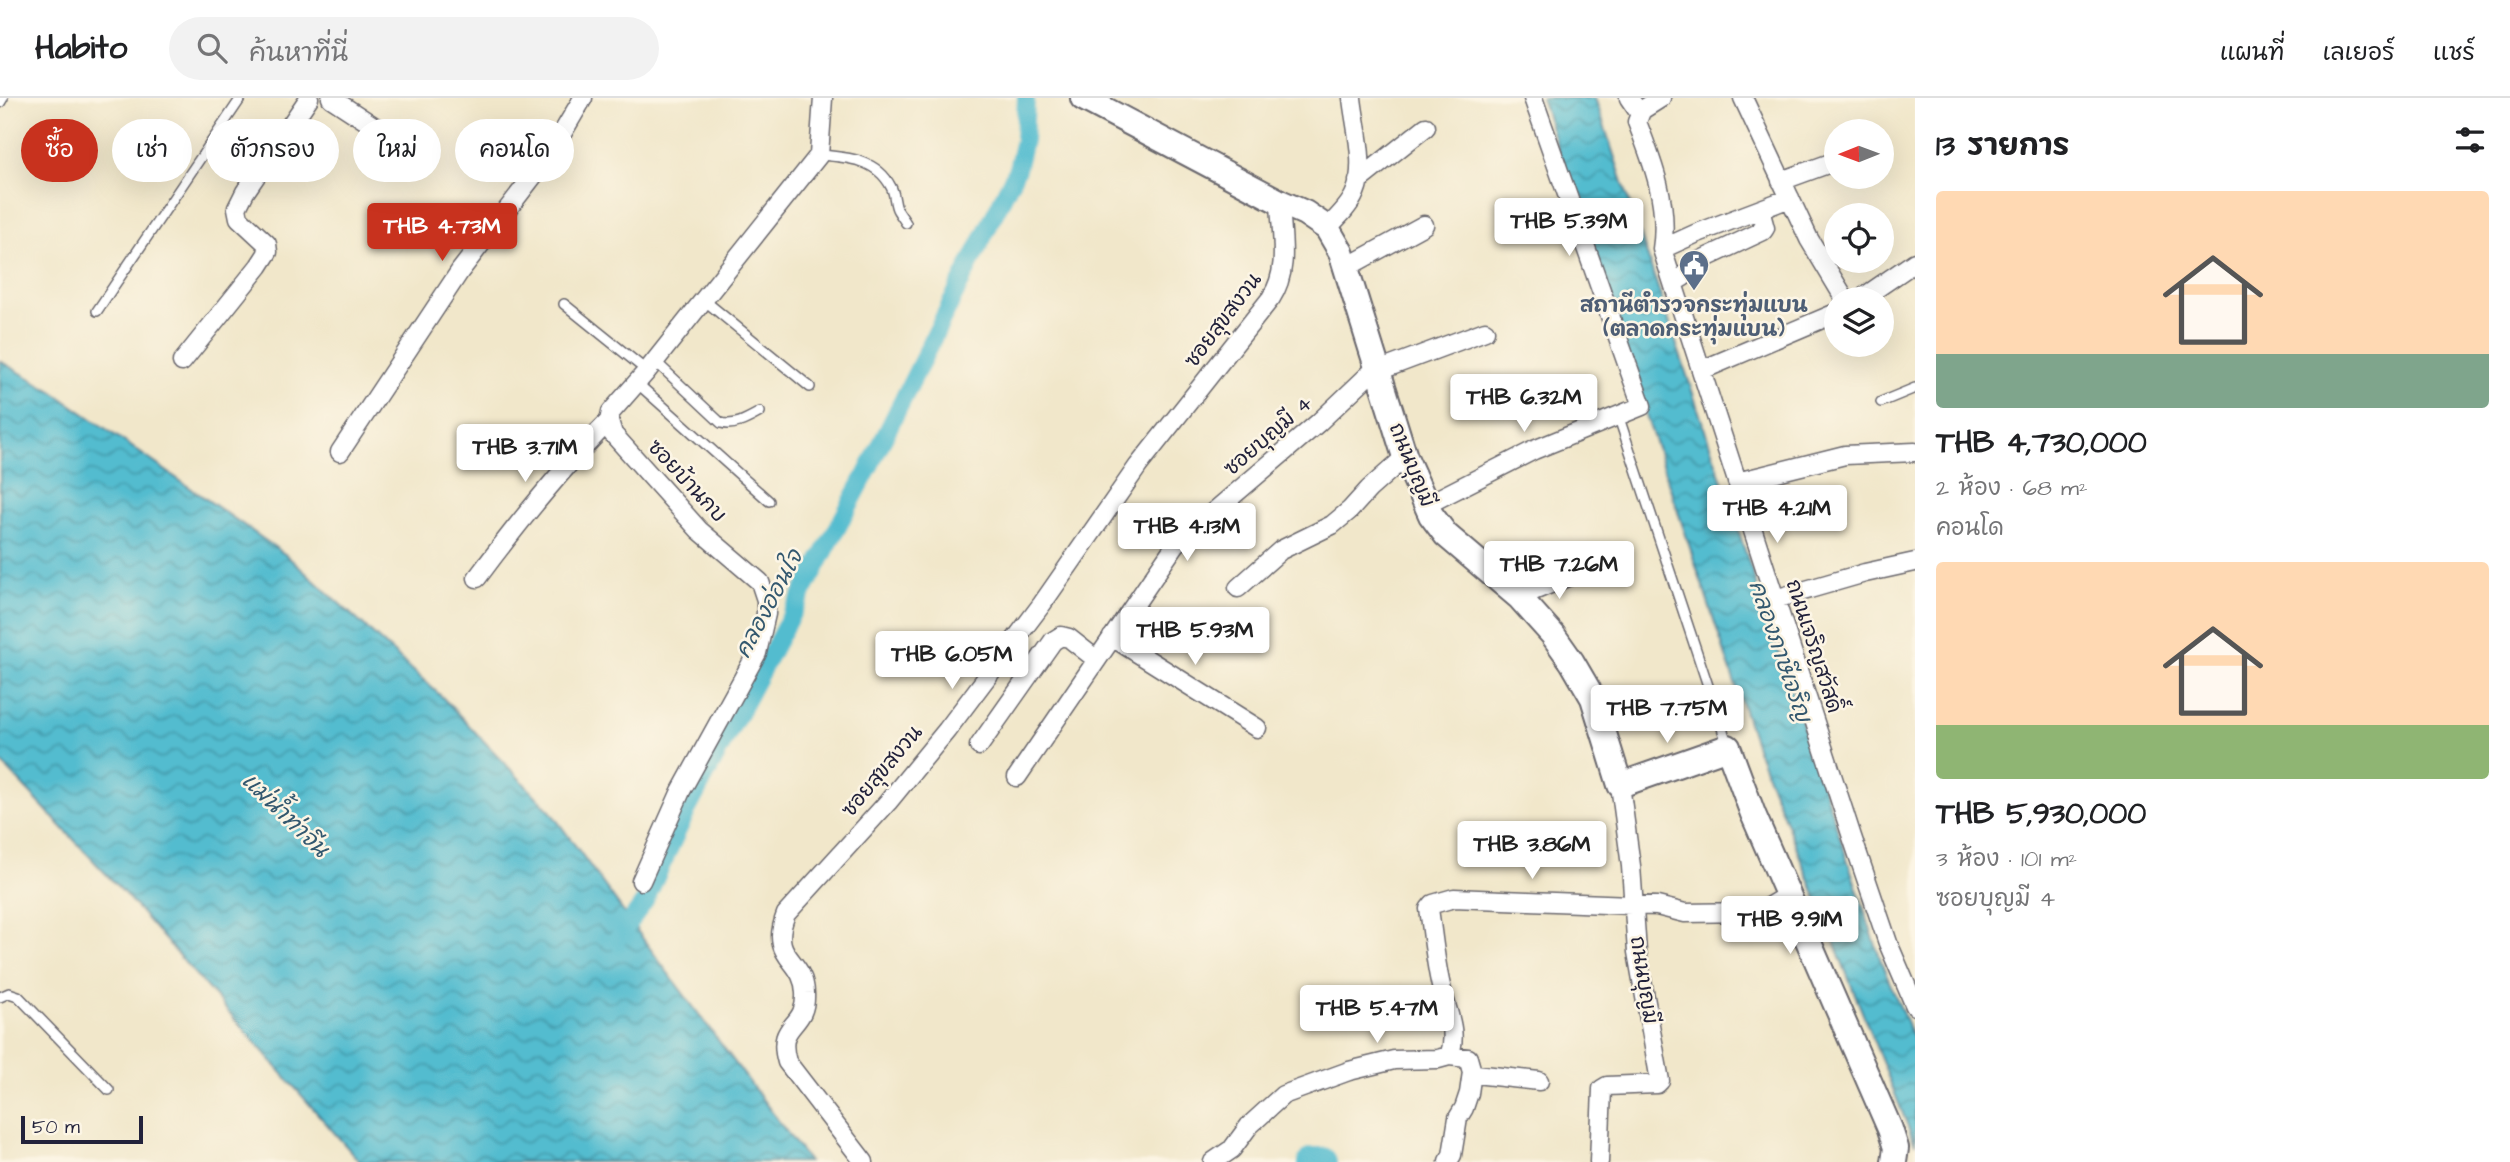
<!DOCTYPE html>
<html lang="th">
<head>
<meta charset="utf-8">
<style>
	body { margin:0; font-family:"Architects Daughter","Playpen Sans Thai",sans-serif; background:#f2f2f2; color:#202124; height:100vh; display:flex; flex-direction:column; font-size:26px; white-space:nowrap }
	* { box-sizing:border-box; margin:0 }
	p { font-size:23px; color:#757577 }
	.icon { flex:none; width:38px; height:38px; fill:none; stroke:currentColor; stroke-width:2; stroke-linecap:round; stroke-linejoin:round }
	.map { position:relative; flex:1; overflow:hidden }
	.panel { display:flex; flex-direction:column; background:#fff; width:595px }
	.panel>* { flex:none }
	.hud { position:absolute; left:21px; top:21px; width:665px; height:63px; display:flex; gap:14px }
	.needle { width:46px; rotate:269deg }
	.fabs { position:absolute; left:1824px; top:21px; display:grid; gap:14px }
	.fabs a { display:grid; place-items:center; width:70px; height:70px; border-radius:50%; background:#fff; box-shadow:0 7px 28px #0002; font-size:35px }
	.scale { position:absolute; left:21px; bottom:18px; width:122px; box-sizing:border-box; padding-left:7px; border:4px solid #22223b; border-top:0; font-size:19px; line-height:24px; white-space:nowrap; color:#22223b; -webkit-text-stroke:5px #fcf5e5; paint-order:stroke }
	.price { position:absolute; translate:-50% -60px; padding:0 16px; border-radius:7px; background:#fff; color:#222; font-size:23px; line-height:46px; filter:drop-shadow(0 2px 4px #0008) }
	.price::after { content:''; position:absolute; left:50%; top:42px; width:21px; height:16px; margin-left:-10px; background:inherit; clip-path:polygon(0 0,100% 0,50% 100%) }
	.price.on { background:#c8321e; color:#fff }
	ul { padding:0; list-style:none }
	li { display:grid; align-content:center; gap:14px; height:371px; padding:0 21px }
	li span { display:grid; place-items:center; height:217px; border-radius:7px; color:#555 }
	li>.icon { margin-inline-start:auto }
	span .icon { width:126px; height:126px; fill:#fffc; stroke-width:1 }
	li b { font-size:30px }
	h2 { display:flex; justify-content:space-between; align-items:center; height:84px; padding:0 21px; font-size:30px }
	.pill { padding:0 24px; border-radius:32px; background:#fff; box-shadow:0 7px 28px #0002; font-size:24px; line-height:63px }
	.pill.on { background:#c8321e; color:#fff }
	header { display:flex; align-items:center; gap:42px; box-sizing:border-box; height:98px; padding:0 35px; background:#fff; border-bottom:2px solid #e0e0e0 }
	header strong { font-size:33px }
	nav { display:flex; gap:38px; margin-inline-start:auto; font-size:24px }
	.search { width:490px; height:63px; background:#f2f2f2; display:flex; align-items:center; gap:18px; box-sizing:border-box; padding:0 24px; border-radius:38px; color:#757577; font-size:26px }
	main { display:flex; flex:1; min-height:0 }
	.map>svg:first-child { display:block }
</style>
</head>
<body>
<header>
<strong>Habito</strong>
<div class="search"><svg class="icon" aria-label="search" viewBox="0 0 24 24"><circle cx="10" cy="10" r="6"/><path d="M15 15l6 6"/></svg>ค้นหาที่นี่</div>
<nav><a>แผนที่</a><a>เลเยอร์</a><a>แชร์</a></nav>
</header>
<main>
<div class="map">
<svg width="1915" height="1064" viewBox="0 0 1915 1064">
	<defs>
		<pattern id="water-waves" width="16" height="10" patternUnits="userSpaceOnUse" patternTransform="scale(1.75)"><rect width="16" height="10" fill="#52bccf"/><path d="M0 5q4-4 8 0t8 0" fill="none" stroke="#4498a9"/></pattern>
	</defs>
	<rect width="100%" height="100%" fill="#fcf5e5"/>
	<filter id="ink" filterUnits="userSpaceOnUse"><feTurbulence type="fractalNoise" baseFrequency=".0143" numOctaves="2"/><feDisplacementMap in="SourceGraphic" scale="14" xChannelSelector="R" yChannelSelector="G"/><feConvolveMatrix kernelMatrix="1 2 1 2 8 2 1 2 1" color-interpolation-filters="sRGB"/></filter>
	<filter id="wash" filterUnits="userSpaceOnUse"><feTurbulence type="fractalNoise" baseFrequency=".00686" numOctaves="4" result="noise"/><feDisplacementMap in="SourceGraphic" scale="28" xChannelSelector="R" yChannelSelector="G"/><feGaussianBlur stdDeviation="1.57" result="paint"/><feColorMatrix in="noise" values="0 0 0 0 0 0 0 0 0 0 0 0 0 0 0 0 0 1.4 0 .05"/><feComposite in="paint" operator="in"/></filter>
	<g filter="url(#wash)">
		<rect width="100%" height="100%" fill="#f1e7ca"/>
		<path fill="url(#water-waves)" stroke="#3a6f85" stroke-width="2" d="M1541,0h54l288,869 32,75v102l-159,-397z
			M0,263l52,30 234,164 156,142 108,114 115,158 144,193h-449l-236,-269 -124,-132z"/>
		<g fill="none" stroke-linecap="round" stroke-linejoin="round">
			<path stroke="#52bccf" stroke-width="18" d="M616,843l29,-40 42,-90 179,-337 151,-305 7,-29 2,-42"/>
			<path stroke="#52bccf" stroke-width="30" d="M1313,1064h9"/>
		</g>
	</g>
	<g filter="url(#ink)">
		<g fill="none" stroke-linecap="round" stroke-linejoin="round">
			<g stroke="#6a676d" stroke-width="12">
				<path id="lane" d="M0,5l3,-5
					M819,57c27,2 58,4 72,32 4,7 3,15 6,22 2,4 6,9 9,14
					M704,202l106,87
					M564,206l83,67
					M97,213l144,-213
					M655,263l66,62c14,4 28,-5 39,-11
					M637,285l132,118
					M1881,304l34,-14
					M1618,317l110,331
					M0,899l9,-4 9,3 91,94"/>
			</g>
			<g stroke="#6a676d" stroke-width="21">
				<path id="street" d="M331,0l64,42
					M1629,0l11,16 -3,8c16,41 32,82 25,127l190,588 36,106 27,63
					M1743,0l66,141 36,60
					M1640,16l2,-4 19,-12
					M1358,83l68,-54
					M1781,83l55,-20
					M1327,130c10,-10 23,-22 28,-35 12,-28 0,-66 -3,-95
					M1662,151l33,-15 95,-36
					M1347,169l77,-42
					M1673,185l10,-6 16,-16 64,-30 2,-3 -3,-11
					M1861,201l54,-37
					M182,264l77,-96 9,-14 -1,-8 -28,-26 -2,-10 8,-16 64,-94
					M1702,272l134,-57
					M1378,273l107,-40
					M340,354l120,-181 90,-117 33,-56
					M1737,384l108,-27 70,-3
					M1426,407l108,-55 108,-44 -109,-308
					M477,480c41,-55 83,-108 132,-157
					M1238,490l43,-38 51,-25 18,-15 19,-21 36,-32
					M1519,499l65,-27
					M1775,501l90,-26 50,-11
					M1112,539l145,91
					M979,648l74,-105 8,-5 8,2 28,22
					M1017,679l159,-233 142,-121 59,-56
					M641,783l40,-90 76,-138 9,-39v-14l-6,-18 -61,-52 -86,-96 -4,-13 2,-9 36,-41 172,-216 4,-57
					M1449,958l19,2 4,14 3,2 64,7
					M1448,1063l4,-6 6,-37 6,-10 5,-15 3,-21
					M864,1064l-77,-100c-12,-41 20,-32 18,-69 -1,-36 -37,-33 -19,-79l102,-112 59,-72 95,-126 96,-138 133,-168c19,-29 10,-62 9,-96
					M1213,1064l19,-13 17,-23 34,-31 66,-24 45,-11 44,-1 11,-3c10,-24 -3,-46 -8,-70 -6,-25 -8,-51 -12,-77l4,-5 21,-6 203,8 28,7 65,-1 18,-5 20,-12
					M1599,1064l3,-73 5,-3 50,-2 3,-3 -23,-129 -6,-86 -11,-81"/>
			</g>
			<g stroke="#6a676d" stroke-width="28">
				<path id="secondary" d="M1083,0l197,104 25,11 22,15 14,24 64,205 26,58 15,20 73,62 34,38 19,27 21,36 27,87 108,-38 25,67 137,315 6,19 -2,14"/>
			</g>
			<use href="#lane" stroke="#fff" stroke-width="9"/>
			<use href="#street" stroke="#fff" stroke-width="18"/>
			<use href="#secondary" stroke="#fff" stroke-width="24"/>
		</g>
	</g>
	<defs>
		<g id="civic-pin" transform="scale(1.575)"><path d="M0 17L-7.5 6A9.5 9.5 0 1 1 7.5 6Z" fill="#5c6f8a" stroke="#fcf5e5"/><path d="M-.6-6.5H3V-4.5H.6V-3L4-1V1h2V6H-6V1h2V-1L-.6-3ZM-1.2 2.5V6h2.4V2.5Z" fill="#fff"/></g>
	</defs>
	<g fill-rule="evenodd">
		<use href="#civic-pin" x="1694" y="167"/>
	</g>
	<g text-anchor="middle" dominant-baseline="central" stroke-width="5" stroke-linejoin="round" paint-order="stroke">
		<g font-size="21" font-weight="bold" fill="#4e5e75" stroke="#fcf5e5">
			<text x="1694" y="207">สถานีตำรวจกระทุ่มแบน<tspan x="1694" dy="24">(ตลาดกระทุ่มแบน)</tspan></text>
		</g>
		<g font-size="21" fill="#22223b" stroke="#fcf5e5">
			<text transform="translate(1223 222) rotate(-53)">ซอยสุขสงวน</text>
			<text transform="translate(1268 338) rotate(-41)">ซอยบุญมี 4</text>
			<text transform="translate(1412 367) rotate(68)">ถนนบุญมี</text>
			<text transform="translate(687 383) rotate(47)">ซอยบ้านกบ</text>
			<text transform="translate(1814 548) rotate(72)">ถนนเจริญสวัสดิ์</text>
			<text transform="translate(882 673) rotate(-50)">ซอยสุขสงวน</text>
			<text transform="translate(1644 882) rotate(81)">ถนนบุญมี</text>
		</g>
		<g font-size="23" font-style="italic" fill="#33586f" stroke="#fcf5e5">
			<text transform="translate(769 506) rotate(-62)">คลองอ่อนใจ</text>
			<text transform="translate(1780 553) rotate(71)">คลองภาษีเจริญ</text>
			<text transform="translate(285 717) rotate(44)">แม่น้ำท่าจีน</text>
		</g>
	</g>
</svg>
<div class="fabs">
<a><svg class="needle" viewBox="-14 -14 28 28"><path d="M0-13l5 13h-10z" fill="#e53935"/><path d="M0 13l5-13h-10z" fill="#757577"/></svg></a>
<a><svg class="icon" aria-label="locate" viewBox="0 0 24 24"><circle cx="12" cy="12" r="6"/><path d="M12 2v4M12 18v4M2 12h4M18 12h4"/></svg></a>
<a><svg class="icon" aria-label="layers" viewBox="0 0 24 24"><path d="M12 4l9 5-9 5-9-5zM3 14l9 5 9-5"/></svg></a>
</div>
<div class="scale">50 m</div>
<b class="price" style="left:1569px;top:160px">THB 5.39M</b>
<b class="price on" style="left:442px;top:165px">THB 4.73M</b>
<b class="price" style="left:1524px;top:336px">THB 6.32M</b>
<b class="price" style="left:525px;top:386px">THB 3.71M</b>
<b class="price" style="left:1777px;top:447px">THB 4.21M</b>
<b class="price" style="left:1187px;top:465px">THB 4.13M</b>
<b class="price" style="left:1559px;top:503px">THB 7.26M</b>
<b class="price" style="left:1195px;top:569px">THB 5.93M</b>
<b class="price" style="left:952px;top:593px">THB 6.05M</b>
<b class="price" style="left:1667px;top:647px">THB 7.75M</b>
<b class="price" style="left:1532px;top:783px">THB 3.86M</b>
<b class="price" style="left:1790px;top:858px">THB 9.91M</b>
<b class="price" style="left:1377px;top:947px">THB 5.47M</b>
<div class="hud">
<a class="pill on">ซื้อ</a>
<a class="pill">เช่า</a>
<a class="pill">ตัวกรอง</a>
<a class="pill">ใหม่</a>
<a class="pill">คอนโด</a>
</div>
</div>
<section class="panel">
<h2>13 รายการ<svg class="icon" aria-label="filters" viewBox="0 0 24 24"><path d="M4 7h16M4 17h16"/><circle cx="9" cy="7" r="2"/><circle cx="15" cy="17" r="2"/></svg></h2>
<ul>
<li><span style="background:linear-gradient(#ffd9b3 75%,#7fa58c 0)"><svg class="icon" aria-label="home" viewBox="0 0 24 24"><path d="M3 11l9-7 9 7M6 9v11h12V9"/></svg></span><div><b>THB 4,730,000</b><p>2 ห้อง · 68 m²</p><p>คอนโด</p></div></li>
<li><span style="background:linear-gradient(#ffd9b3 75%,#8fb573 0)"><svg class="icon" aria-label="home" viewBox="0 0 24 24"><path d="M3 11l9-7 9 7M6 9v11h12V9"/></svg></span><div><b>THB 5,930,000</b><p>3 ห้อง · 101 m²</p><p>ซอยบุญมี 4</p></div></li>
</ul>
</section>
</main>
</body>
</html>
